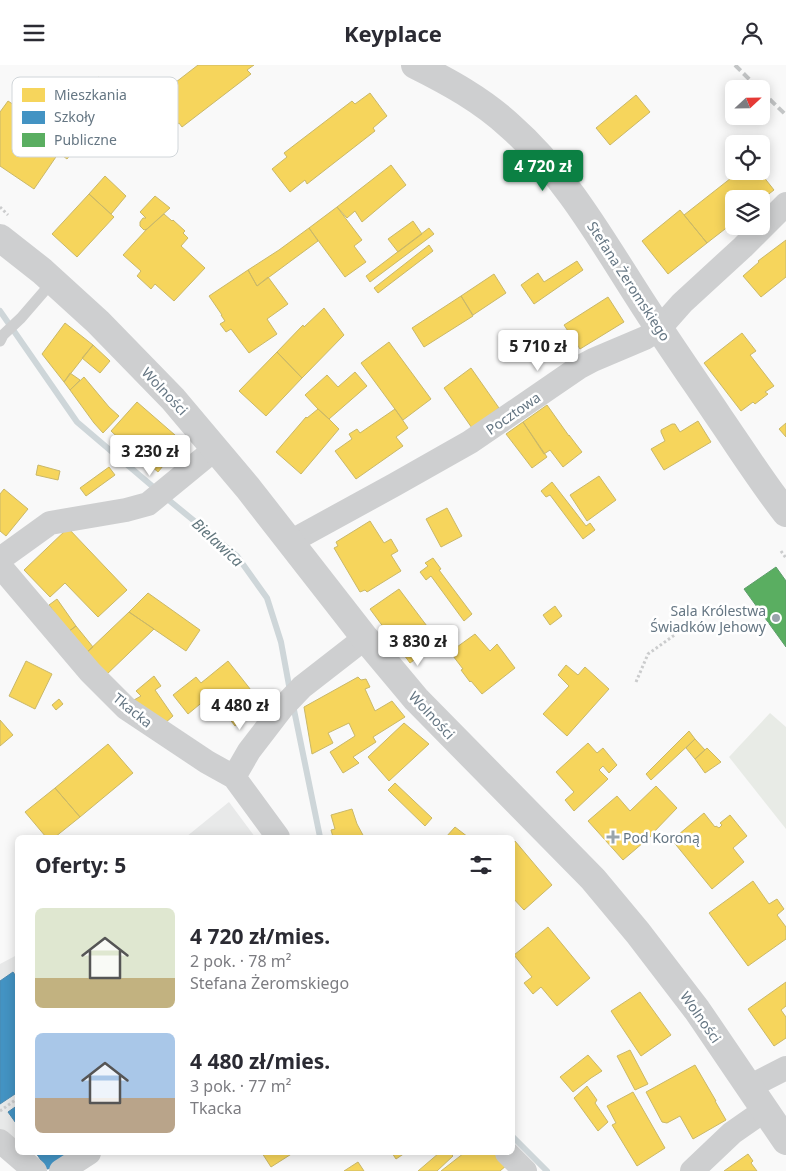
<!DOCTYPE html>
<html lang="pl">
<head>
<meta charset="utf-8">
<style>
	body { margin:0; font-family:"Noto Sans",sans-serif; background:#f7f7f7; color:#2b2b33; height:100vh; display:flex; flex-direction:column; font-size:19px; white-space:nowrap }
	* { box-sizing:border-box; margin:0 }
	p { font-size:16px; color:#7c7c81 }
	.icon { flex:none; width:28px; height:28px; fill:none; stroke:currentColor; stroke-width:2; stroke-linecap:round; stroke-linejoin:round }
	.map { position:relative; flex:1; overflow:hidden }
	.sheet { position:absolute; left:15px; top:770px; width:500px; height:320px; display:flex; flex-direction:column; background:#fff; border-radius:8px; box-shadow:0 2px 12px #0003 }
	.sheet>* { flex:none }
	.needle { width:32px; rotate:68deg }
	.controls { position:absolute; left:725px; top:15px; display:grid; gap:10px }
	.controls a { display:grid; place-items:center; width:45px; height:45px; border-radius:8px; background:#fff; box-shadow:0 2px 12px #0003; font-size:25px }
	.price { position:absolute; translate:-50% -42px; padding:0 11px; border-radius:5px; background:#fff; color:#222; font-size:16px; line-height:32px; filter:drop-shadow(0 1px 2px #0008) }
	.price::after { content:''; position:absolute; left:50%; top:30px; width:15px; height:11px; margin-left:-8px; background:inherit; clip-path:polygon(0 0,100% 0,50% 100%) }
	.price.on { background:#0b8043; color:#fff }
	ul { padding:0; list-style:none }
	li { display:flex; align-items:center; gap:15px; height:125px; padding:0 20px }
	li span { display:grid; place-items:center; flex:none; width:140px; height:100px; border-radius:8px; color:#555 }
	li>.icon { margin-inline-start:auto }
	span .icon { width:60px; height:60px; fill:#fffc; stroke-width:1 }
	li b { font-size:21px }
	h2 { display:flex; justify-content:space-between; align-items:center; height:60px; padding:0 20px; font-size:21px }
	header { display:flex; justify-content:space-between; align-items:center; height:65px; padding:0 20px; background:#fff; font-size:22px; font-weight:700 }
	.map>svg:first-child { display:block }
</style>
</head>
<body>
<header><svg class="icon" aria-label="menu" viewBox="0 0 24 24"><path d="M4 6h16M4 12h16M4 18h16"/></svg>Keyplace<svg class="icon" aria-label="person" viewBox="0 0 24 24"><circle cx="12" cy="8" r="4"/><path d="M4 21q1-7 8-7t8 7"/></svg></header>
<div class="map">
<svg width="786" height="1106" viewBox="0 0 786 1106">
	<rect width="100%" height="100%" fill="#f9f9f9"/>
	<path fill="#e8e9e9" d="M229,737l26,35h-69z
		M17,890v193l-17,-14v-170z"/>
	<path fill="#e8ebe6" d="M770,648l16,14v102l-57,-72z"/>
	<path fill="#f6d55c" stroke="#cab868" d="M198,0h56l-7,5 4,4 -69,53 -3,-4 -14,11 -18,-23 15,-12 -4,-3z
		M98,12l23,18 -54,64 -8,-6 1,-2 -15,-10z
		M370,28l17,23 -14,12 2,3 -68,53 -2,-4 -15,12 -18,-23 15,-12 -3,-4 68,-52 3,3z
		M636,30l14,17 -40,33 -14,-17z
		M8,36l30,20 -7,10 29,20 -26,38 -34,-23v-54z
		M391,100l15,20 -44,37 -7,-11 -8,7 -10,-11z
		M740,106h19l15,19 -13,10v-1h-27v23l-27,21 -23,-28z
		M105,111l21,20 -15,18 -22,-20z
		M89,129l25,23 -37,40 -25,-23z
		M155,131l15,12 -23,21 -3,1 -4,-4v-4l3,-4h3l-6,-6z
		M337,142l25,33 -8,6 12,16 -21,15 -36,-49z
		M680,145l27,33 -39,31 -26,-33z
		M164,149l8,7 1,-1 12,11 -2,2 5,5 -7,8 24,22 -31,33 -19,-17 -4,5 -14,-13 4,-5 -18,-16 24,-26z
		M413,156l9,13 -24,18 -10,-13z
		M309,163l9,13 -61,45 -9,-16 31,-20z
		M429,163l5,6 -64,48 -4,-6z
		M786,175v37l-25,20 -18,-21 16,-14 -1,-1z
		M429,180l4,6 -55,42 -4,-5z
		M577,196l6,9 -49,34 -13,-19 17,-12 6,9z
		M248,205l9,16 11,-9 20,27 -21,15 10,15 -28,19 -18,-24 -5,3 -6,-8 5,-3 -4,-6h1l-13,-19z
		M494,209l12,19 -33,22 -12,-19z
		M461,231l12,20 -49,31 -12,-19z
		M608,232l16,25 -44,27 -16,-24z
		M324,243l20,27 -42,43 -25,-26 26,-27 1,2z
		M65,258l28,22 -29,37 -22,-28z
		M742,268l14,18 -6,4 24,31 -9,6 3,2 -13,10 -2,-2 -12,9 -37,-48z
		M389,277l42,57 -28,21 -42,-57z
		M93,280l17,16 -10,12 -18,-15z
		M277,287l25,26 -36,38 -27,-25z
		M471,303l28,40 -27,20 -28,-40z
		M355,307l12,14 -38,33 -11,-10 -13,-14 22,-20 11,12z
		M70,308l10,7 -10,10 -6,-8z
		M84,312l25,30 10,9 -16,17 -9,-10 -24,-33z
		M137,337l46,40 -25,30 -16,-14 -1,2 -16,-14 1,-1 -15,-14z
		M547,340l22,31v-1l13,17 -19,15 -13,-17 -6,4 -21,-32z
		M318,344l11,10 10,10 -38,45 -25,-22 30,-35 1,1z
		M395,344l13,19 -12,9 7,9 -47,33 -21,-28 17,-12 -3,-5 8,-5 3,4z
		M698,356l13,21 -47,28 -13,-21 14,-8 -4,-9v-2l11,-6h3l5,8z
		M523,357l24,35 -15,11 -26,-34z
		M786,358v14l-7,-8z
		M38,400l22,6 -2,9 -22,-5z
		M109,402l6,8 -29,21 -6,-8z
		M599,411l17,24 -29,21 -17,-26z
		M552,417l34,44 4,-3 5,7 -12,9 -33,-44 -4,2 -5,-6z
		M4,424l24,20 -22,27 -6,-5v-37z
		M447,443l15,28 -21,11 -15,-28z
		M370,456l14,22 7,-4 7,12 -7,4 10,16 -34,21 -2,-2 -5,2 -26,-44 4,-2 -2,-4z
		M68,463l59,62 -29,27 -33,-34 -15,14 -26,-27z
		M433,493l8,11 -2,1 33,44 -8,7 -33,-45 -5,4 -6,-8 8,-6 -3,-3z
		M399,524l40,53 -29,21 -40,-54z
		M148,528l52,37 -14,21 -57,-39z
		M57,534l19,27 -8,6 -19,-27z
		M555,541l7,10 -12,9 -7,-10z
		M129,547l25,17 -49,47 -19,-23z
		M76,561l17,21 -7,6 -18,-21z
		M475,569l15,17 7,-7 18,24 -33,26 -11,-13 -1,1 -9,-12 2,-1 -13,-17z
		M26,596l26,13 -17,35 -26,-13z
		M228,596l34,43 -27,22 -24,-31 -23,19 -15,-19 23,-18 5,6z
		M566,600l12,10 7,-8 24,22 -42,47 -24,-22 26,-28 -11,-11z
		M154,611l7,10 -6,4 18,26 -9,8 -30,-24 7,-4 -5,-5z
		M358,612l3,3 5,-1 4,8 -5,2 10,22 17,-10 13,16 -32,20 3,5 -23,15 6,6 -16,10 -13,-21 25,-16 -6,-13 -21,10 5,10 -21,11 -8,-47z
		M59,634l4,5 -7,6 -4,-5z
		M0,655l13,15 -13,11z
		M404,658l25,21 -40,37 -21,-24z
		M689,666l6,8 -44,41 -5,-6z
		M695,674l10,11 -10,9 -9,-11z
		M588,678l9,10 6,-5 14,17 -8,8 -6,-7 -4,4 9,9 -34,32 -9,-11 9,-8 -18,-20z
		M108,679l25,29 -53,44 -25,-29z
		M707,683l14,14 -16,11 -10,-14z
		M395,718l37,35 -7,8 -37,-36z
		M656,721l21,22 -26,27v1l-28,24 -35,-39 29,-25 13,15z
		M55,723l25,29 -25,20h-9l-21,-25z
		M352,744l5,15 7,13h-31l-2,-7 4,-1 -4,-14z
		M704,748l11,14 1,-1 3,2 3,-3 -2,-2 10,-8 17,21 -14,12 11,14 -32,27 -40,-49z
		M455,762l13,10h-22z
		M515,776l37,44 -28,25 -12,-13v-53z
		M753,816l16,23 8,-5 7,10 -7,6 9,12v12l-38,27 -39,-53z
		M548,862l42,51 -33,28 -16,-19 -8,7 -9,-11 8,-6 -18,-22z
		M786,917v24l-5,4 5,7v21l-12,8 -26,-37z
		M640,927l31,43 -30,21 -30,-45z
		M630,985l18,34 -13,6 -18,-34z
		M588,990l14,16 -11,7 -18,14 -13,-15z
		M695,1000l21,36h-1l11,19 -33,19 -13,-23 -13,7 -5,-1 -16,-30z
		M587,1021l10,14 -2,3 13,19 -10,9 -24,-33z
		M633,1027l32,56 -28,18 -25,-41 4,-2 -9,-17z
		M262,1088h31l-22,14z
		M392,1088h13l-9,6z
		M439,1088h11l3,3 -16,15h-19z
		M464,1088h32l11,12 -7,6h-59z
		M748,1089l5,7 -2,2 6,8h-33z
		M358,1097l6,9h-20z"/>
	<path fill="#4393c3" stroke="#4d8ab0" d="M13,907l5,7v113l-18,12v-123z
		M18,1040v21l-10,-14z
		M36,1088h46l-19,13 -16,3z"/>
	<path fill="#5aae61" stroke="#5d9d6b" d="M776,502l10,14v66l-42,-58z"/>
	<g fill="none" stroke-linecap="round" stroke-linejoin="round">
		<path stroke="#ced6d9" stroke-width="6" d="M0,246l77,111 81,69
			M165,432l72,59 30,42 14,44 9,49
			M293,640l27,132
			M512,1071l35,35"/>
		<path stroke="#cbcccd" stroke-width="3" stroke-dasharray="2.5 2.5" stroke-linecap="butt" d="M0,142l8,8
			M781,486l5,7
			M636,617l12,-28 28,-20
			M0,1046l18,-13"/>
		<path stroke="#cecfd0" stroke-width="11" d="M0,276l3,-6 18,-17 32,-37"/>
		<path stroke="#cecfd0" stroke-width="24" d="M290,477l104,-57 76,-43 108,-74 15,-8 52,-22 14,-9 23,-26 61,-56 43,-43
			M0,494l50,-36 76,-13 22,-6 67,-55
			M0,501l90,106 36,36 81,54 27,15 44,60
			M234,712l15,-26 33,-43 20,-21 63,-49
			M749,1022l37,-19
			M0,1076l35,30
			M507,1088l18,18
			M61,1106l28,-18
			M692,1106l40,-38 33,-23"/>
		<path stroke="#cecfd0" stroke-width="28" d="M415,0c34,17 67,35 95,61 57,50 94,118 135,181 24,37 49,73 74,110 22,32 43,65 67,96
			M0,173l42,33 56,51 75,77 75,89 117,150 51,61 177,180 45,54 59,77 89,131"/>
		<path stroke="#c3c5c6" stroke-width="4" stroke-dasharray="8 4" stroke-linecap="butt" d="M735,0l24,24
			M761,26l25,24"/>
	</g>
	<g fill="#99a4ac" stroke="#fff" stroke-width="2">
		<circle cx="776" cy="553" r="5"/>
		<path d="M610.5 764.5h5v5h5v5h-5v5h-5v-5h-5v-5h5z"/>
	</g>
	<g text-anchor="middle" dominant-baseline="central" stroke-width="5" stroke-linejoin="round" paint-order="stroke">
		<g font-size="14" fill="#657683" stroke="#fff">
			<text transform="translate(629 216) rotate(57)">Stefana Żeromskiego</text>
			<text transform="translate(165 326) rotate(47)">Wolności</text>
			<text transform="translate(513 348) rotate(-35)">Pocztowa</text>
			<text transform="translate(133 645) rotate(39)">Tkacka</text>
			<text transform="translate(432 650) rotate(47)">Wolności</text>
			<text transform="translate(701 952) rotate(55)">Wolności</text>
		</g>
		<g font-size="14" fill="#657683" stroke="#fff" text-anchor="end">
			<text x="766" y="545">Sala Królestwa<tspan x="766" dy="16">Świadków Jehowy</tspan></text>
			<text x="623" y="772" text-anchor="start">Pod Koroną</text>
		</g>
		<g font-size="15" font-style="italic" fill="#60757c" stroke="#fff">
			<text transform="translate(218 477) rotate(43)">Bielawica</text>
		</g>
	</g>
	<rect x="12" y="12" width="166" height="80" rx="8" fill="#fff" stroke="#d1d6da" stroke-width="1"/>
	<rect x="22" y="23" width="23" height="14" fill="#f6d55c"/>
	<rect x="22" y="46" width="23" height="13" fill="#4393c3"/>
	<rect x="22" y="68" width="23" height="14" fill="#5aae61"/>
	<g font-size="14" fill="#657683">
		<text x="54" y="35">Mieszkania</text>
		<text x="54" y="57">Szkoły</text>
		<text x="54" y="80">Publiczne</text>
	</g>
</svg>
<div class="controls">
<a><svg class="needle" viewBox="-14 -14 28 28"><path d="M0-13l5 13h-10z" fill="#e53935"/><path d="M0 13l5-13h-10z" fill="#7c7c81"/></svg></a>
<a><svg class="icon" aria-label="locate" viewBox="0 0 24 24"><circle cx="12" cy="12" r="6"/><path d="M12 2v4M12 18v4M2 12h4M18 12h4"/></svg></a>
<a><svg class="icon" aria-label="layers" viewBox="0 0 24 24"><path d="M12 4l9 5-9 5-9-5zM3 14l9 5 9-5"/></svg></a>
</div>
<b class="price on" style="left:543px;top:127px">4 720 zł</b>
<b class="price" style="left:538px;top:307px">5 710 zł</b>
<b class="price" style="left:150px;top:412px">3 230 zł</b>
<b class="price" style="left:418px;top:602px">3 830 zł</b>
<b class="price" style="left:240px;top:666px">4 480 zł</b>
<section class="sheet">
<h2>Oferty: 5<svg class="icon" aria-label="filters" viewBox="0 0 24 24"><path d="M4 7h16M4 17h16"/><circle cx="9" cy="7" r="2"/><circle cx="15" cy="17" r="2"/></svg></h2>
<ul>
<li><span style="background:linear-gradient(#dfe7d0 70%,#c2b280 0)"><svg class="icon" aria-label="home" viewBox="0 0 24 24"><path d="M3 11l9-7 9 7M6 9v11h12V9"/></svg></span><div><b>4 720 zł/mies.</b><p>2 pok. · 78 m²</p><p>Stefana Żeromskiego</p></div></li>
<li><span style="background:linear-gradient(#a9c7e8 65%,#b9a48a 0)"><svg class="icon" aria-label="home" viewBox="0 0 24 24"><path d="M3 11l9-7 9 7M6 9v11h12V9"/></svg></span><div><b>4 480 zł/mies.</b><p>3 pok. · 77 m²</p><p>Tkacka</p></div></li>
</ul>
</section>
</div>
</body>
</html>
